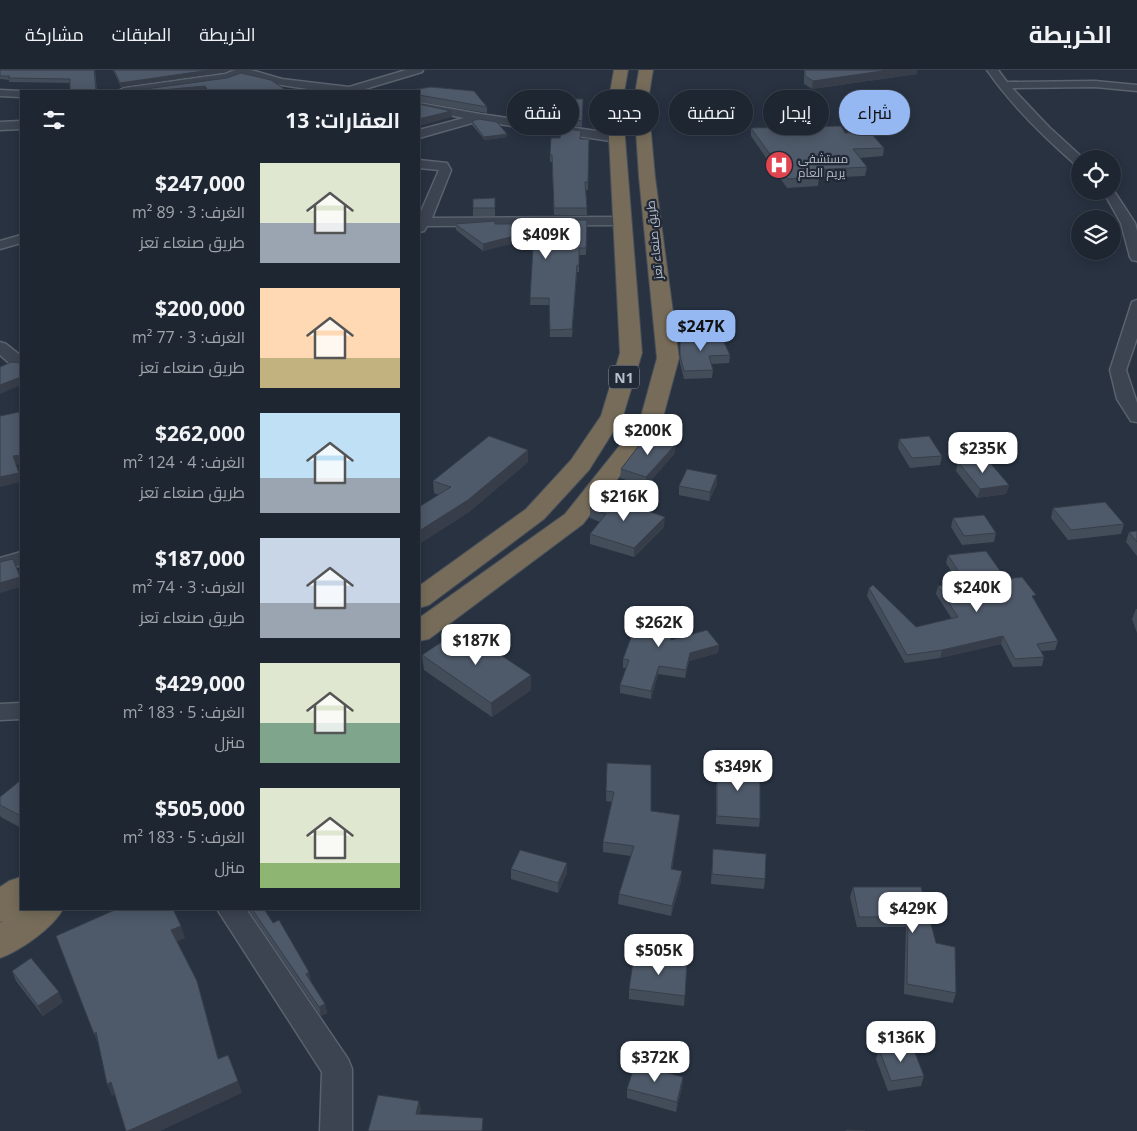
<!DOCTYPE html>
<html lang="ar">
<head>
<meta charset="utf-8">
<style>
	body { margin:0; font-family:"Open Sans",Cairo,sans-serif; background:#2b323d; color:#f1f3f6; direction:rtl; height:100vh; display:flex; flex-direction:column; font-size:19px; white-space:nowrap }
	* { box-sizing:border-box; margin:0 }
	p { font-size:16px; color:#a1a5ab }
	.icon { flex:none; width:28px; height:28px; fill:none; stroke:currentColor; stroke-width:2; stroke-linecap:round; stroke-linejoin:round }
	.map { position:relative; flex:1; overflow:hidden; direction:ltr }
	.panel { position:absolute; left:20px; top:20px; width:400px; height:820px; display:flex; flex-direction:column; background:#1e2631; border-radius:0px; box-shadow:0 2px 12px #0003,0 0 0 1px #3c434d; direction:rtl }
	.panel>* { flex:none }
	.top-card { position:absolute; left:435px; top:20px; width:475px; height:45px; direction:rtl; display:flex; gap:10px }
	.fabs { position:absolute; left:1071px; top:80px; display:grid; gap:10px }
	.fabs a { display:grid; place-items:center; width:50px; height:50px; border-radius:50%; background:#1e2631; box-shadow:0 2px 12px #0003,0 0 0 1px #3c434d; font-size:25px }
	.price { position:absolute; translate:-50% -42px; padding:0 11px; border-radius:10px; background:#fff; color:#222; font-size:16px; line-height:32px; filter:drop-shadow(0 1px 2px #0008) }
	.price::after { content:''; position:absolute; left:50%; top:30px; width:15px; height:11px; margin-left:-8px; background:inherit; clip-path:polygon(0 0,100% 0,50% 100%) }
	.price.current { background:#95b8f3; color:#111 }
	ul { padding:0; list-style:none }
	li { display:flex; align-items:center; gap:15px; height:125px; padding:0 20px }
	li span { display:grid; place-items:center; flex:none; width:140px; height:100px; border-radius:0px; color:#555 }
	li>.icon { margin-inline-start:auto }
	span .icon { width:60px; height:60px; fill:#fffc; stroke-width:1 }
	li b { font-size:21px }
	h2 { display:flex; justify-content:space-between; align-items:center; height:60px; padding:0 20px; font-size:21px }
	.chip { padding:0 18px; border-radius:22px; background:#1e2631; box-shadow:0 2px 12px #0003,0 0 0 1px #3c434d; font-size:18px; line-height:45px }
	.chip.current { background:#95b8f3; color:#111 }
	header { display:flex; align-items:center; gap:30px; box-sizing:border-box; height:70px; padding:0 25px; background:#1e2631; border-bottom:1px solid #3c434d }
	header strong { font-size:24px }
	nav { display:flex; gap:28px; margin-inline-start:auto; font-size:18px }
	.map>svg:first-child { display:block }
</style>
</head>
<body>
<header>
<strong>الخريطة</strong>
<nav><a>الخريطة</a><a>الطبقات</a><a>مشاركة</a></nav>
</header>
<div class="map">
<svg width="1137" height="1061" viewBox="0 0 1137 1061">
	<rect width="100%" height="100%" fill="#283241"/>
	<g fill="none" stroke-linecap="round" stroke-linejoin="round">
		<g stroke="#5a626e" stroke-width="3">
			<path id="minor" d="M235,0h16l31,9 67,8 57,-17h17l-1,2 -57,17 1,2 -51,-1 -34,-5 -39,-10 -15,5 -80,11h-29l6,-3 101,-14z
				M987,0h11l9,12 88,-1 42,4v6l-42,-4 -83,1 37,39 35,32h-4v7l-4,-1c-33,-29 -65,-60 -89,-95z
				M0,20l21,1h3h-3v6l-21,-1z
				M419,33l61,11 137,20 6,4 -6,4 -138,-21 -60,17v-8l45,-12 -45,-9z
				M21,51v8l-21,1v-8z
				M419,90l28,3 4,7 -19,48 190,-1 7,4 -7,4 -195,1 -3,5 -5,1v-16l20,-46 -20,-2z
				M1112,118l23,35 2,8v30l-5,-1 -2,-3 -9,-34 -18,-32h9z
				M21,165v8l-21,6v-8z
				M1137,230v38l-11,32 11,33v19l-6,-1 -14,-22 -7,-29 22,-68z
				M0,272l6,2 15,12v13l-6,-1 -15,-13z
				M21,482v13l-21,6v-13z
				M21,633v16l-21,1v-16z
				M217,839h29l102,150 4,10v62h-32l2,-59z"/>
		</g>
		<g stroke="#474f5b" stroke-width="2">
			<path id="highway" d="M614,0h14l-5,28 2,40 17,215 -19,63 -34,54 -45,49 -115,86 -10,3v-22l107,-77 45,-49 30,-44 19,-63 -11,-215v-40z
				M639,0h14l-5,30 7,77 24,181 -17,63 -79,103 -154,115 -10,2v-23l146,-104 75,-94 17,-62 -18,-181 -5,-77z
				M21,807v32h42c-10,19 -43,42 -63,49v-35l3,-2 -3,1v-35l9,-6z"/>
		</g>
		<use href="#minor" fill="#3c4451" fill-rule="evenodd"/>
		<use href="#highway" fill="#766c59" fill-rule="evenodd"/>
	</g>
	<path fill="#434d5a" d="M0,0h95l2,21 -27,-8 -61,-1v-2l-9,-1z
		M113,0h117l-5,2 -104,15z
		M804,0h113v4l-105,15 -8,-5z
		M419,21l68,16v6l-68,-11z
		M583,29l-1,28 -19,-3v-6z
		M472,51l35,16 -22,3 -13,-15z
		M751,58l94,5 39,15 -1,8 -23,2 7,9 -2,9 -46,2 -1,8 -31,2 -36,-52z
		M580,69h9l-1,51h-2l1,25h-33l-2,-53h-2v-7z
		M495,128v18h-22v-17z
		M587,150l-1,35h-7v17h-2l-5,65h-22l-1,-32h-19l4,-67 -51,13 -27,-21 -1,-6h81z
		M680,268l50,17 -1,8 -18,1 2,6 -1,8 -28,1 -4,-16z
		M899,369l43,17 -2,9 -30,3 -12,-20z
		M528,380v12l-59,50 -50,32v-37l20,-12 -5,-2 -1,-12z
		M675,383l-29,33 -26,-8 1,-9z
		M958,392l51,23 -3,9 -29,4 -21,-27z
		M717,405v9l-8,17 -30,-6v-9z
		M590,438l74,19 -30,30 -44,-13v-10l10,-12 -10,-4z
		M1053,438l71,16 -3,10 -53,6 -17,-22z
		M953,448l43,15 -2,9 -32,3 -11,-18z
		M1137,461v25l-11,-14 3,-10z
		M948,485l58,24 28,21 24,41 -3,9 -14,1 3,6 -2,9 -29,1 -12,-23 -61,14 -35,5 -38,-67 2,-8 47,39 36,-8 -16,-25 2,-8 21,-3 -13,-20z
		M1136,539h1v24l-5,-14z
		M671,570l48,5 -1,8 -29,8 -4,17 -27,-4 -7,25 -31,-6v-8l6,-17h-3v-9z
		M422,585l109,35 -39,27 -68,-47z
		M607,693l44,48 28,14 -7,44 9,12 -10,35 -53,-12 1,-10 12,-38 -28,-4v-10l9,-40 -6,-1z
		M717,695l43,54 -1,8 -43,-3v-51z
		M21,710v48l-20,-11 -1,-2v-18z
		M713,779l52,30 -1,10 -53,-5z
		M511,799l56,4 -9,20 -47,-14z
		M853,817h68l15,56 20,50 -3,10 -49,-9 2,-67h-49l-7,-30z
		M248,839h16l9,14 36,49 1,9 15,23 2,9 -6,3z
		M687,892l-3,44 -55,-7v-10z
		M12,901l51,31 -20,14 -27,-35z
		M879,979l45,27 -3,10 -33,5 -12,-32z
		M683,1007l-1,10 -6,25 -49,-14v-9z"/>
	<path fill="#373e4a" d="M210,0h20l-5,2 -104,15 -1,-4z
		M889,0h28v4l-105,15 1,-8z
		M205,16l1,4 -9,1h-48z
		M451,41l1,6 -33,9v-7z
		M507,64v3l-22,3 -1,-3z
		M534,161v7l-51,13v-7z
		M577,195v7l-5,65v-8z
		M419,203l1,8 -1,18z
		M21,307v8l-21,9v-9z
		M676,374l-1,9 -29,33v-9z
		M528,380v12l-59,50 -50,32v-13z
		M21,385v9l-5,1 -3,-9z
		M19,403l2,9 -21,5v-10z
		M717,405v9l-8,17 1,-9z
		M1009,415l-3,9 -29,4 3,-9z
		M665,447l-1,10 -30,30v-9z
		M20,507l1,3v7l-21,6v-10z
		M1003,566l-2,8 -61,14 2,-8z
		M719,575l-1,8 -29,8 -4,17 1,-8 4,-17z
		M659,596l-1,8 -7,25v-8z
		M531,605v15l-39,27 -1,-14z
		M680,745l-1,10 -9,54 1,-10z
		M567,793v10l-9,20v-10z
		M682,801l-1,10 -10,35 1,-10z
		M181,856l4,12 -10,5 -4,-13z
		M309,902l2,9 -3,2 -2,-9z
		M197,911l4,13 21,77 -4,-12z
		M59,922l4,10 -20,14 -5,-10z
		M325,934l2,9 -6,3 -2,-9z
		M96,962l3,14 -5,-12z
		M683,1007l-1,10 -6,25 1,-10z
		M238,1011l4,12 -82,38h-32z
		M111,1012l5,12 -4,2 -5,-12z
		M419,1031l2,9 -4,14 -1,-10z"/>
	<path fill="#4e5969" stroke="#373e4a" d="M0,0h94l2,21h-26v-12l-62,-1 2,-2h-10z
		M114,0h96l-90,13z
		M805,0h84l-76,11 -8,-5z
		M241,3l30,7 16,11h-79l-3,-5 -56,5h-25l-1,-2h23l81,-11z
		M431,17l43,4 13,16 -68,-12v-4h-14z
		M566,29h17l-1,22 -19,-3z
		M419,34l32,7 -32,8z
		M479,49l18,3 10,12 -23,3 -12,-16z
		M841,56l4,7 25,-1 14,16 -31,1 14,18 -54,3 6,7 -31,2 -37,-51z
		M562,58l19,3 -1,8h9l-1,43h-3l2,26h-33l-2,-53h-2l1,-17h9z
		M495,128v10h-22v-9z
		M587,150l-1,28h-7v17h-2l-5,64 -22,1 -1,-32h-19l4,-67 -51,13 -28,-20 40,-3v3h41l1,-3z
		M721,266l9,19 -21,1 4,14 -29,1 -4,-16v-17z
		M21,287v20l-21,8v-18l11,-5 9,1z
		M19,342l2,12v31l-8,1 6,17 -19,4v-61z
		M647,365l29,9 -30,33 -25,-8z
		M489,366l39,14 -60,50 -49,31v-24l32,-20 -18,-6z
		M929,366l13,20 -30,2 -13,-19z
		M986,388l23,27 -29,4 -22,-27z
		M687,399l30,6 -7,17 -31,-6z
		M602,425l63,22 -31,31 -44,-14 16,-20 -16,-6z
		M1105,432l19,22 -53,6 -18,-22z
		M984,445l12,18 -32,3 -11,-18z
		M1137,461v11l-8,-10z
		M986,481l20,28 16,-2 14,18 -4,1 26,45 -21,3 7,13 -29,2 -12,-23 -61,14 -35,5 -38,-67 4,-3 43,42 42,-10 -20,-31 28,-3 -18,-28z
		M13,489l7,18 -20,6v-21z
		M642,538h28l1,32 36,-10 12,15 -29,8 -4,17 -27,-4 -8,25 -31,-6 9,-25 -6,-1z
		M461,559l70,46 -40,28 -69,-48z
		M607,693l44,2v46l29,4 -9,54 11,2 -10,35 -53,-12 15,-48 -31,-4 11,-50 -8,-1z
		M717,695l43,3v51l-43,-3z
		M21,710v36l-21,-11v-8z
		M713,779l53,5 -1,25 -53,-5z
		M520,780l47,13 -9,20 -47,-14z
		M853,817h68l15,56 19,4 1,46 -49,-9 1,-67h-49z
		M117,839h56l8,17 -10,4 26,51 21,78 10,-4 10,26 -110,50h-2l-15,-49 -4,2 -11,-52 -2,2 -38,-98z
		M252,839h12l9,14 6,-3 30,52 -3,2 19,30 -6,3z
		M634,885l53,7 -2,34 -56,-7z
		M31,888l28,34 -21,14 -26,-35z
		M912,975l12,31 -33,5 -12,-32z
		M635,994l48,13 -6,25 -50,-13z
		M378,1025l41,6 -3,13 67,4 -1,13h-114z
		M846,1060l19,1h-19z"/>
	<defs>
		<g id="hospital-disc" transform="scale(1.4375)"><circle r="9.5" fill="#e0444e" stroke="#212936"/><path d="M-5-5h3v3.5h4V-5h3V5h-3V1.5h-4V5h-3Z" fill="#fff"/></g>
	</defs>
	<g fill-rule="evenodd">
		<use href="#hospital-disc" x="779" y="95"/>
	</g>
	<g text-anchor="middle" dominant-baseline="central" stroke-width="4.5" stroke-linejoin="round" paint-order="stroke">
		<g font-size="12" fill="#b9bfcb" stroke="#212936" text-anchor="start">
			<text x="798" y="88">مستشفى<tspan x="798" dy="14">يريم العام</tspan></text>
		</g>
		<g font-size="12" fill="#b9bfcb" stroke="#212936">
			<text transform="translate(654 170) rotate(-96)">طريق صنعاء تعز</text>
		</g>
		<rect fill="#212936" stroke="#8b929e" stroke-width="1" x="609" y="295.5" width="30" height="23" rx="4"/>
		<g font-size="14" font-weight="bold" fill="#b9bfcb">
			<text x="624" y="307">N1</text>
		</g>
	</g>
</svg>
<div class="fabs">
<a><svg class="icon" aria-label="locate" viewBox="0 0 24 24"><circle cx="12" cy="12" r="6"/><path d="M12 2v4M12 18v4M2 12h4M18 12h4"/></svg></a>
<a><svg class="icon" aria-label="layers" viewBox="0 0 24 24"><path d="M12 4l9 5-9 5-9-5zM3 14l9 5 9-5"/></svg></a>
</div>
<b class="price" style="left:546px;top:190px">$409K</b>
<b class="price current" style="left:701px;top:282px">$247K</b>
<b class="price" style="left:648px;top:386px">$200K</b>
<b class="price" style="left:983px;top:404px">$235K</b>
<b class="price" style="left:624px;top:452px">$216K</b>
<b class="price" style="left:977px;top:543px">$240K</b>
<b class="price" style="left:659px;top:578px">$262K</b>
<b class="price" style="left:476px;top:596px">$187K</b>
<b class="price" style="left:738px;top:722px">$349K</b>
<b class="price" style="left:913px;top:864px">$429K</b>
<b class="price" style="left:659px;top:906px">$505K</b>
<b class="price" style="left:901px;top:993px">$136K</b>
<b class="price" style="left:655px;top:1013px">$372K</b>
<div class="top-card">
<a class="chip current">شراء</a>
<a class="chip">إيجار</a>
<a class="chip">تصفية</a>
<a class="chip">جديد</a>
<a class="chip">شقة</a>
</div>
<section class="panel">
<h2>العقارات: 13<svg class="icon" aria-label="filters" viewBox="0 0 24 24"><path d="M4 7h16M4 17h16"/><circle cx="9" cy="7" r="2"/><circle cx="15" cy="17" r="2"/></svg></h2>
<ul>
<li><span style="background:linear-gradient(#dfe7d0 60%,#9aa5b1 0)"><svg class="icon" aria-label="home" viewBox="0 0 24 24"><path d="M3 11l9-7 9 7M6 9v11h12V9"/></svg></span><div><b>$247,000</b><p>الغرف: 3 · 89 m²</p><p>طريق صنعاء تعز</p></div></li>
<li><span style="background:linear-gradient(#ffd9b3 70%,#c2b280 0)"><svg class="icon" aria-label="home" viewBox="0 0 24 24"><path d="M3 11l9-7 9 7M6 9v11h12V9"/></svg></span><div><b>$200,000</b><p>الغرف: 3 · 77 m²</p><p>طريق صنعاء تعز</p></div></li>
<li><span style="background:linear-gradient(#bfe0f5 65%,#9aa5b1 0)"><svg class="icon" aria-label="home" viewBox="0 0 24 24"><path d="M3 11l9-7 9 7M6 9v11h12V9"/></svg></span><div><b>$262,000</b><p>الغرف: 4 · 124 m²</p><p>طريق صنعاء تعز</p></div></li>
<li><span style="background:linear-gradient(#c9d6e8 65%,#9aa5b1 0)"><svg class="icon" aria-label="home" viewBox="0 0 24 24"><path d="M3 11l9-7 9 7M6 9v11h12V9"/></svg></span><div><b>$187,000</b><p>الغرف: 3 · 74 m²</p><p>طريق صنعاء تعز</p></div></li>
<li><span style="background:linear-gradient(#dfe7d0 60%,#7fa58c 0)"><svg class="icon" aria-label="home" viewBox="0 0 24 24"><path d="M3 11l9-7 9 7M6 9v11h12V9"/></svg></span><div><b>$429,000</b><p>الغرف: 5 · 183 m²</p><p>منزل</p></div></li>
<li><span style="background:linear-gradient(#dfe7d0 75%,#8fb573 0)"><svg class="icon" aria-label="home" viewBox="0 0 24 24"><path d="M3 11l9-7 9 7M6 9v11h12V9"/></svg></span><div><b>$505,000</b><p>الغرف: 5 · 183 m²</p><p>منزل</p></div></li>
</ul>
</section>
</div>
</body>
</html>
